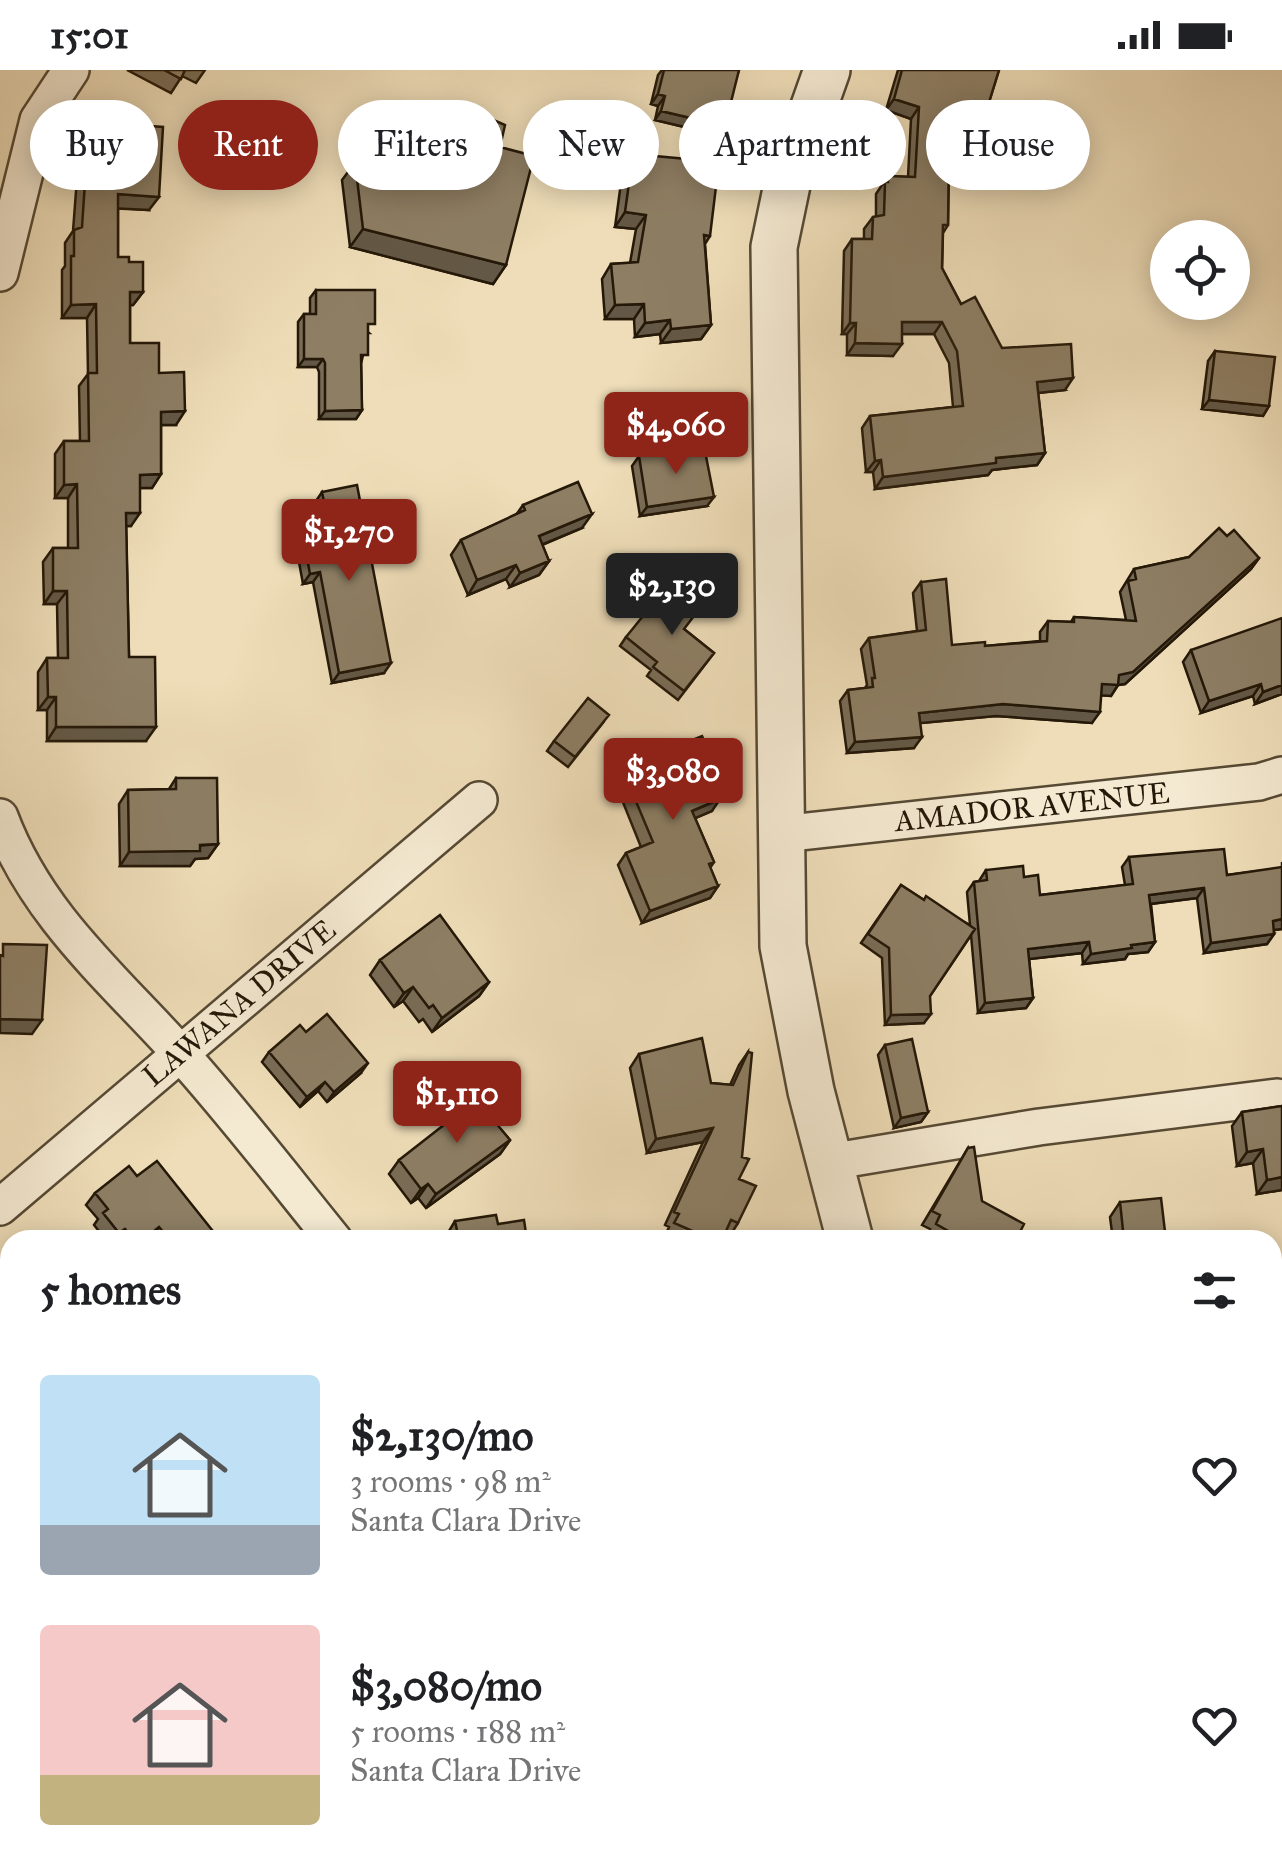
<!DOCTYPE html>
<html lang="en">
<head>
<meta charset="utf-8">
<style>
	body { margin:0; font-family:"IM FELL Great Primer",serif; background:#f2f2f2; color:#202124; height:100vh; display:flex; flex-direction:column; font-size:38px; white-space:nowrap }
	* { box-sizing:border-box; margin:0 }
	p { font-size:32px; color:#757577 }
	.icon { flex:none; width:55px; height:55px; fill:none; stroke:currentColor; stroke-width:2; stroke-linecap:round; stroke-linejoin:round }
	.map { position:relative; flex:1; overflow:hidden }
	.side { position:absolute; left:0px; top:1160px; width:1282px; height:642px; display:flex; flex-direction:column; background:#fff; border-radius:30px 30px 0 0; box-shadow:0 5px 25px #0003 }
	.side>* { flex:none }
	.guide { position:absolute; left:30px; top:30px; width:1222px; height:90px; display:flex; gap:20px }
	.buttons { position:absolute; left:1150px; top:150px; display:grid; gap:20px }
	.buttons a { display:grid; place-items:center; width:100px; height:100px; border-radius:50%; background:#fff; box-shadow:0 5px 25px #0003; font-size:50px }
	.price { position:absolute; translate:-50% -85px; padding:0 22px; border-radius:10px; background:#8f2418; color:#fff; font-size:32px; line-height:65px; filter:drop-shadow(0 2px 5px #0008) }
	.price::after { content:''; position:absolute; left:50%; top:60px; width:30px; height:22px; margin-left:-15px; background:inherit; clip-path:polygon(0 0,100% 0,50% 100%) }
	.price.selected { background:#222; color:#fff }
	ul { padding:0; list-style:none }
	li { display:flex; align-items:center; gap:30px; height:250px; padding:0 40px }
	li span { display:grid; place-items:center; flex:none; width:280px; height:200px; border-radius:10px; color:#555 }
	li>.icon { margin-inline-start:auto }
	span .icon { width:120px; height:120px; fill:#fffc; stroke-width:1 }
	li b { font-size:42px }
	h2 { display:flex; justify-content:space-between; align-items:center; height:120px; padding:0 40px; font-size:42px }
	.tag { padding:0 35px; border-radius:45px; background:#fff; box-shadow:0 5px 25px #0003; font-size:35px; line-height:90px }
	.tag.selected { background:#8f2418; color:#fff }
	.status { display:flex; justify-content:space-between; align-items:center; height:70px; padding:0 50px; background:#fff; direction:ltr }
	.status svg { height:28px; fill:currentColor }
	.map>svg:first-child { display:block }
</style>
</head>
<body>
<div class="status"><b>15:01</b><svg viewBox="0 0 49 12"><path d="M0 12V9h3v3zM5 12V6h3v6zM10 12V3h3v9zM15 12V0h3v12zM26 1h20v11H26zM47 4h2v5h-2z"/></svg></div>
<div class="map">
<svg width="1282" height="1802" viewBox="0 0 1282 1802">
	<rect width="100%" height="100%" fill="#eeddb8"/>
	<filter id="stains"><feTurbulence type="fractalNoise" baseFrequency=".002" numOctaves="4"/><feColorMatrix values="0 0 0 0 .2 0 0 0 0 .09 0 0 0 0 .02 0 0 0 .5 -.17"/></filter>
	<radialGradient id="worn" r=".72"><stop offset=".6" stop-color="#630" stop-opacity="0"/><stop offset="1" stop-color="#630" stop-opacity=".3"/></radialGradient>
	<g fill="none" stroke-linecap="round" stroke-linejoin="round">
		<g stroke="#564934" stroke-width="40">
			<path id="minor" d="M0,203l38,-153 33,-50
				M0,747c36,97 111,160 179,235 54,60 104,125 155,188
				M781,764l478,-52 23,-7
				M829,1092l210,-35 238,-30
				M0,1137l479,-407
				M709,1792l1,10
				M0,1797l24,-5"/>
		</g>
		<g stroke="#564934" stroke-width="50">
			<path id="tertiary" d="M827,0l-39,110 -14,67 9,699 28,145 39,149
				M1272,1396l10,-2"/>
		</g>
		<use href="#minor" stroke="#f4e9d1" stroke-width="35"/>
		<use href="#tertiary" stroke="#f4e9d1" stroke-width="45"/>
	</g>
	<path fill="#796c56" stroke="#241808" stroke-width="2.5" d="M127,0h78l-9,13 -14,-7 -11,17z
		M662,0h77l-21,65 -63,-15 3,-14 -7,-2 7,-29z
		M898,0h101l-13,42 27,42 -9,12 -55,-3 -1,62 -5,8 -1,35 19,36 41,44 63,42 -27,3 7,60 -8,12 -45,5 -4,5 -113,14 -2,-17h-7l-4,-44 8,-12 83,-9 -4,-44 -15,-29h-32l-9,22 -46,-1v-21h-5l2,-83 8,-12h12v-10l9,-12h3v-23l12,-18 20,1 3,-58 -25,-9z
		M459,35l41,42 6,118 -13,19 -143,-37 -8,-67 12,-16 -1,-10 13,-18 79,-10z
		M108,53l41,87 -31,-2v49l11,5 14,30 -10,13h-3v38l29,30 17,52h-15v49l-9,14h-12l-9,38h-5l3,131 17,84h-99v-31h-9v-38l9,-14h11l-1,-54h-13l-1,-42 10,-14h15v-50h-13v-44l9,-13h16l-1,-55 9,-12 -1,-56h-25v-48l3,-4v-23l8,-12 5,-66 9,-13h3l1,-13 9,-13h6z
		M633,84l77,82 -5,8 6,81 -10,14 -40,4 -1,-9 -25,3 -1,-18h-29l-3,-40 9,-15 19,-1 6,-34 -21,-2 8,-59z
		M316,220l53,43h-1l-7,31 1,46 -6,9h-37v-47l-2,-5h-19v-45l6,-8h6v-16z
		M1215,281l54,55 -6,10 -61,-7 6,-48z
		M639,386l68,50 -67,10 -8,-50z
		M322,422l62,181 -52,10 -19,-101 -10,2 -6,-33 7,-9 18,-4 -6,-37z
		M523,435l59,23 -40,17 7,16 -10,14 -29,12 -4,-8 -38,16 -17,-40 10,-15 55,-25z
		M1227,466l32,22 -8,11 -126,115 -7,1 -7,11 -10,-1 -9,28 -96,-7 -76,7 -6,25 -67,5 -7,-52 8,-11 17,-2 2,-3 -6,-36 8,-11 48,-7 -4,-38 8,-11 31,63 33,1 55,-5v-9l8,-11 23,1 3,-5 52,3 -6,-28 14,-23 55,-12z
		M684,559l30,24 -36,47 -31,-24 4,-6 -31,-24 6,-9z
		M1191,580l91,44 -27,10 -2,-8 -52,17 -18,-51z
		M602,654l-34,43 -21,-16 7,-10z
		M622,698l90,12v31l-17,7 19,44 -4,6 8,18 -8,12 -68,25 -24,-58 8,-12 15,-6 -27,-67z
		M176,708l42,66 -10,14 -13,1 -5,7h-70l-1,-62 9,-14 41,-1z
		M1129,787l98,18 55,-7v-6v67l-8,1v4l-7,10 -63,9 -7,-55 -46,6 4,38 -7,10 -20,2 -3,5 -42,5 -1,-11 -53,6 4,39 -7,10 -48,5 -7,-78 -41,61 -6,27 -39,2 -3,-67 -21,-15 40,-58 23,15 46,25 -3,-33 7,-10 5,-1 7,-11 38,7 16,18 85,-10 -3,-18z
		M380,890l109,22 -10,14 -47,36 -9,-13 -4,3 -16,-21 -9,6 -24,-32z
		M306,962l55,41 -34,29 -9,-11 -18,16 -38,-45 7,-10z
		M885,975l43,67 -7,10 -27,6 -16,-73z
		M748,982l-9,127 -1,44 -9,14 -5,-3 -2,6h-49l-8,-4 4,-9 -4,-2 38,-83 -56,11 -17,-85 9,-14 72,29 19,2 9,-20z
		M1282,1036v84l-25,4 -4,-31 -16,3 -5,-40 10,-14z
		M504,1045l-7,10 13,15 -10,14 -74,54 -8,-10 -7,5 -22,-29 10,-14z
		M968,1078l14,53 34,39h-86l-4,-2 4,-9 -8,-4z
		M137,1106l83,64h-114l-12,-15 4,-6 -12,-14 9,-12z
		M1120,1132l46,38h-53l-3,-23z
		M455,1151l72,19h-77l-1,-9z
		M1272,1462l10,108 -10,2z
		M207,1792h69v10h-81l3,-3h9z
		M375,1792h94l5,10h-96l-4,-8z
		M520,1792h86v3l-5,7h-80z"/>
	<path fill="#635846" stroke="#241808" stroke-width="2.5" d="M658,24l7,2 -7,10 -7,-2z
		M894,29l25,8 -8,12 -25,-9z
		M661,41l64,15 -7,9 -63,-15z
		M949,81l64,3 -9,12 -63,-3z
		M118,124l41,3 -10,13 -41,-2z
		M625,142l21,3 -10,14 -21,-2z
		M363,159l143,36 -13,19 -143,-37z
		M130,222h13l-10,13h-13z
		M96,234l-9,14h-25l9,-13z
		M644,234l-10,15h-29l10,-14z
		M670,250l-10,14 -25,3 10,-14z
		M902,252h40l-8,12h-41z
		M850,253h6l-9,11h-5z
		M711,255l-10,14 -40,4 10,-14z
		M855,273l47,1 -9,12 -46,-1z
		M304,289h19l-6,8h-19z
		M1073,308l-8,12 -36,4 8,-12z
		M1209,330l60,6 -6,10 -61,-7z
		M362,340l-6,9h-37l6,-8z
		M185,341l-9,14h-24l9,-13z
		M1045,383l-8,12 -45,5 -4,5 -113,14 8,-12 113,-19z
		M881,390l-8,12h-7l9,-11z
		M161,404l-9,14h-21l9,-13z
		M77,414l-9,14h-13l9,-13z
		M714,427l-7,9 -67,10 7,-9z
		M126,443h14l-9,13h-14z
		M592,444l-10,14 -53,22 10,-14z
		M1259,488l-8,11 -126,115 -7,1 -7,11 -17,-1 8,-11 17,-9z
		M549,491l-10,14 -29,12 10,-14z
		M516,495l-10,14 -38,16 9,-15z
		M320,502l-7,10 -10,2 7,-10z
		M53,521h14l-10,13h-13z
		M391,593l-7,10 -52,10 7,-10z
		M1261,614l-8,12 -52,17 8,-12z
		M1282,615v9l-27,10 8,-12z
		M48,627h8l-9,13h-9z
		M1003,634l97,8 -8,11 -96,-7 -85,8 8,-11z
		M56,657h100l-10,14h-99z
		M922,667l-8,11 -67,5 8,-11z
		M720,729l-8,12 -28,12 8,-12z
		M218,774l-10,14 -13,1 -5,7h-70l9,-14z
		M718,816l-8,12 -68,25 8,-12z
		M1204,818l-7,10 -55,7 7,-10z
		M1282,849v10l-17,2 8,-10z
		M1274,864l-7,10 -63,9 7,-10z
		M1089,872l-7,11 -61,7 7,-11z
		M1155,872l-7,10 -20,2 -3,5 -42,5 8,-10 40,-9z
		M489,912l-10,14 -47,36 10,-14z
		M413,917l-10,14 -9,6 10,-14z
		M1033,928l-7,10 -48,5 7,-10z
		M931,944l-7,9 -39,2 6,-10z
		M0,949l42,1 -10,14 -32,-1z
		M368,993l-7,10 -34,29 7,-10z
		M325,1012l-7,9 -18,16 7,-10z
		M928,1042l-7,10 -27,6 7,-10z
		M713,1058l-10,14 -56,11 9,-14z
		M510,1070l-10,14 -74,54 10,-14z
		M1263,1079l-10,14 -16,3 10,-14z
		M1282,1107v13l-25,4 10,-14z
		M428,1114l-10,14 -7,5 10,-14z
		M159,1157l-8,12 -8,1z
		M10,1504l-1,9 -9,3v-9z
		M1282,1558v12l-10,2v-1z
		M606,1795l-5,7h-62z"/>
	<path fill="#8d7e64" stroke="#241808" stroke-width="2.5" d="M164,0h21l-4,9z
		M664,0h75l-14,56 -64,-15 4,-15 -7,-2z
		M902,0h97l-13,42 29,1 -2,41 -64,-3 -1,74h-5l-1,43 19,36 14,-7 27,51 69,-4 2,34 -36,4 8,71 -49,5v5l-113,14 -2,-17 -6,1 -5,-45 93,-10 -6,-55 -15,-29h-40v22l-47,-1 1,-20h-6l2,-84h20l1,-22 11,-2 1,-33h3v-6l27,1 4,-70 -25,-8z
		M459,35l46,20 -5,22 34,9 -28,109 -143,-36 -8,-67 13,-2 -2,-24 88,-11z
		M108,53l55,4 -4,70 -41,-3v63h11v5h14v30h-13v51h29v30l25,-1 1,39 -24,1v62l-21,1v38h-14l3,144h26l1,70h-100v-30h-8l-1,-39h21l-1,-67h-14v-43h25l-1,-64 -13,1v-44h25l-1,-68h9l-1,-69 -25,1v-49h3v-26l8,-3 5,-75h12l1,-26h8z
		M633,84l86,8 -9,74 -6,-1 7,90 -40,4 -1,-9 -25,3 -1,-19 -29,1 -4,-41 27,-2 8,-47 -21,-3z
		M316,220h59v34h-7v31h-7l1,55 -37,1v-48l-2,-4h-19v-45h12z
		M1215,281l60,6 -6,49 -60,-6z
		M704,376l10,51 -67,10 -8,-51z
		M578,412l14,32 -53,22 10,25 -29,12 -4,-8 -39,15 -16,-40 64,-30 -2,-5z
		M357,415l34,178 -52,10 -19,-101 -10,2 -6,-32 27,-6 -9,-44z
		M1219,458l8,8 7,-6 25,28 -126,114 -14,3 -1,10 -16,-1 -2,28 -97,-8 -84,9 3,24 -67,5 -7,-52 25,-3 -1,-9h3l-6,-40 57,-8 -5,-48 25,-3 6,66 33,-3v4l62,-5 1,-20 26,1v-5l62,4 -8,-40 8,-2 -2,-10 55,-12z
		M669,514l31,24 -16,21 30,24 -30,38 -31,-24 4,-5 -31,-25z
		M1282,548v67l-19,7 -2,-8 -52,17 -18,-51z
		M588,628l21,17 -34,42 -21,-16z
		M702,666l12,29 2,10 -5,2 9,22 -28,12 22,51 -5,2 9,22 -68,25 -24,-58 27,-11 -31,-74z
		M176,708h41l1,66 -18,1v6l-71,1 -1,-62 48,-1z
		M1224,779l3,26 55,-8v52l-9,2 1,13 -63,9 -7,-55 -55,7 6,47 -24,3 1,3 -41,6 -2,-12 -61,7 5,49 -48,5 -11,-121 13,-2 -1,-10 37,-4 1,11 14,-2 2,20 93,-11 -4,-27z
		M901,815l23,15 2,-4 49,33 -45,67 1,18 -40,1 -2,-67 -21,-14z
		M440,845l49,67 -47,36 -9,-13 -4,3 -16,-21 -9,6 -24,-33z
		M3,874l44,1 -5,75 -42,-1v-64l3,1z
		M327,944l41,49 -34,29 -9,-10 -18,15 -38,-45 31,-27 6,7z
		M702,968l9,45 22,2 15,-33 4,1 -10,104 7,2 -10,20 17,7 -18,37 -7,-3 -9,20h-9l-39,-17 5,-9 -5,-2 39,-84 -57,11 -17,-85z
		M912,969l16,73 -27,6 -16,-73z
		M486,1022l18,23 -9,7 15,18 -74,54 -8,-10 -7,5 -22,-29z
		M1282,1036v71l-15,3 -4,-31 -16,3 -5,-40z
		M974,1077l8,54 42,23 -8,16h-58l1,-3 -23,-13 4,-9 -8,-4 36,-63z
		M157,1091l63,79h-50l-11,-13 -16,13h-9l-9,-11 -6,4 -16,-20 5,-4 -13,-16 34,-27 8,10z
		M1161,1128l5,42h-42l-4,-38z
		M496,1145l2,9 26,-4 3,20h-68l-4,-19z
		M1282,1460v98l-1,1 -9,-49v-48z
		M10,1471v33l-10,3v-33z
		M217,1792h59v10h-79l1,-3h18z
		M385,1792h84l5,10h-84z
		M532,1792h74v3l-73,7z"/>
	<g text-anchor="middle" dominant-baseline="central" stroke-width="8" stroke-linejoin="round" paint-order="stroke">
		<g font-size="30" fill="#241808" stroke="#f4e9d1">
			<text transform="translate(1032 737) rotate(-6)">AMADOR AVENUE</text>
			<text transform="translate(239 933) rotate(-40)">LAWANA DRIVE</text>
		</g>
	</g>
	<rect width="100%" height="100%" filter="url(#stains)"/>
	<rect width="100%" height="100%" fill="url(#worn)"/>
</svg>
<div class="buttons">
<a><svg class="icon" aria-label="locate" viewBox="0 0 24 24"><circle cx="12" cy="12" r="6"/><path d="M12 2v4M12 18v4M2 12h4M18 12h4"/></svg></a>
</div>
<b class="price" style="left:676px;top:407px">$4,060</b>
<b class="price" style="left:349px;top:514px">$1,270</b>
<b class="price selected" style="left:672px;top:568px">$2,130</b>
<b class="price" style="left:673px;top:753px">$3,080</b>
<b class="price" style="left:457px;top:1076px">$1,110</b>
<div class="guide">
<a class="tag">Buy</a>
<a class="tag selected">Rent</a>
<a class="tag">Filters</a>
<a class="tag">New</a>
<a class="tag">Apartment</a>
<a class="tag">House</a>
</div>
<section class="side">
<h2>5 homes<svg class="icon" aria-label="filters" viewBox="0 0 24 24"><path d="M4 7h16M4 17h16"/><circle cx="9" cy="7" r="2"/><circle cx="15" cy="17" r="2"/></svg></h2>
<ul>
<li><span style="background:linear-gradient(#bfe0f5 75%,#9aa5b1 0)"><svg class="icon" aria-label="home" viewBox="0 0 24 24"><path d="M3 11l9-7 9 7M6 9v11h12V9"/></svg></span><div><b>$2,130/mo</b><p>3 rooms · 98 m²</p><p>Santa Clara Drive</p></div><svg class="icon" aria-label="heart" viewBox="0 0 24 24"><path d="M12 20l-8-8c-3-5 5-10 8-4 3-6 11-1 8 4z"/></svg></li>
<li><span style="background:linear-gradient(#f6c9c9 75%,#c2b280 0)"><svg class="icon" aria-label="home" viewBox="0 0 24 24"><path d="M3 11l9-7 9 7M6 9v11h12V9"/></svg></span><div><b>$3,080/mo</b><p>5 rooms · 188 m²</p><p>Santa Clara Drive</p></div><svg class="icon" aria-label="heart" viewBox="0 0 24 24"><path d="M12 20l-8-8c-3-5 5-10 8-4 3-6 11-1 8 4z"/></svg></li>
</ul>
</section>
</div>
</body>
</html>
